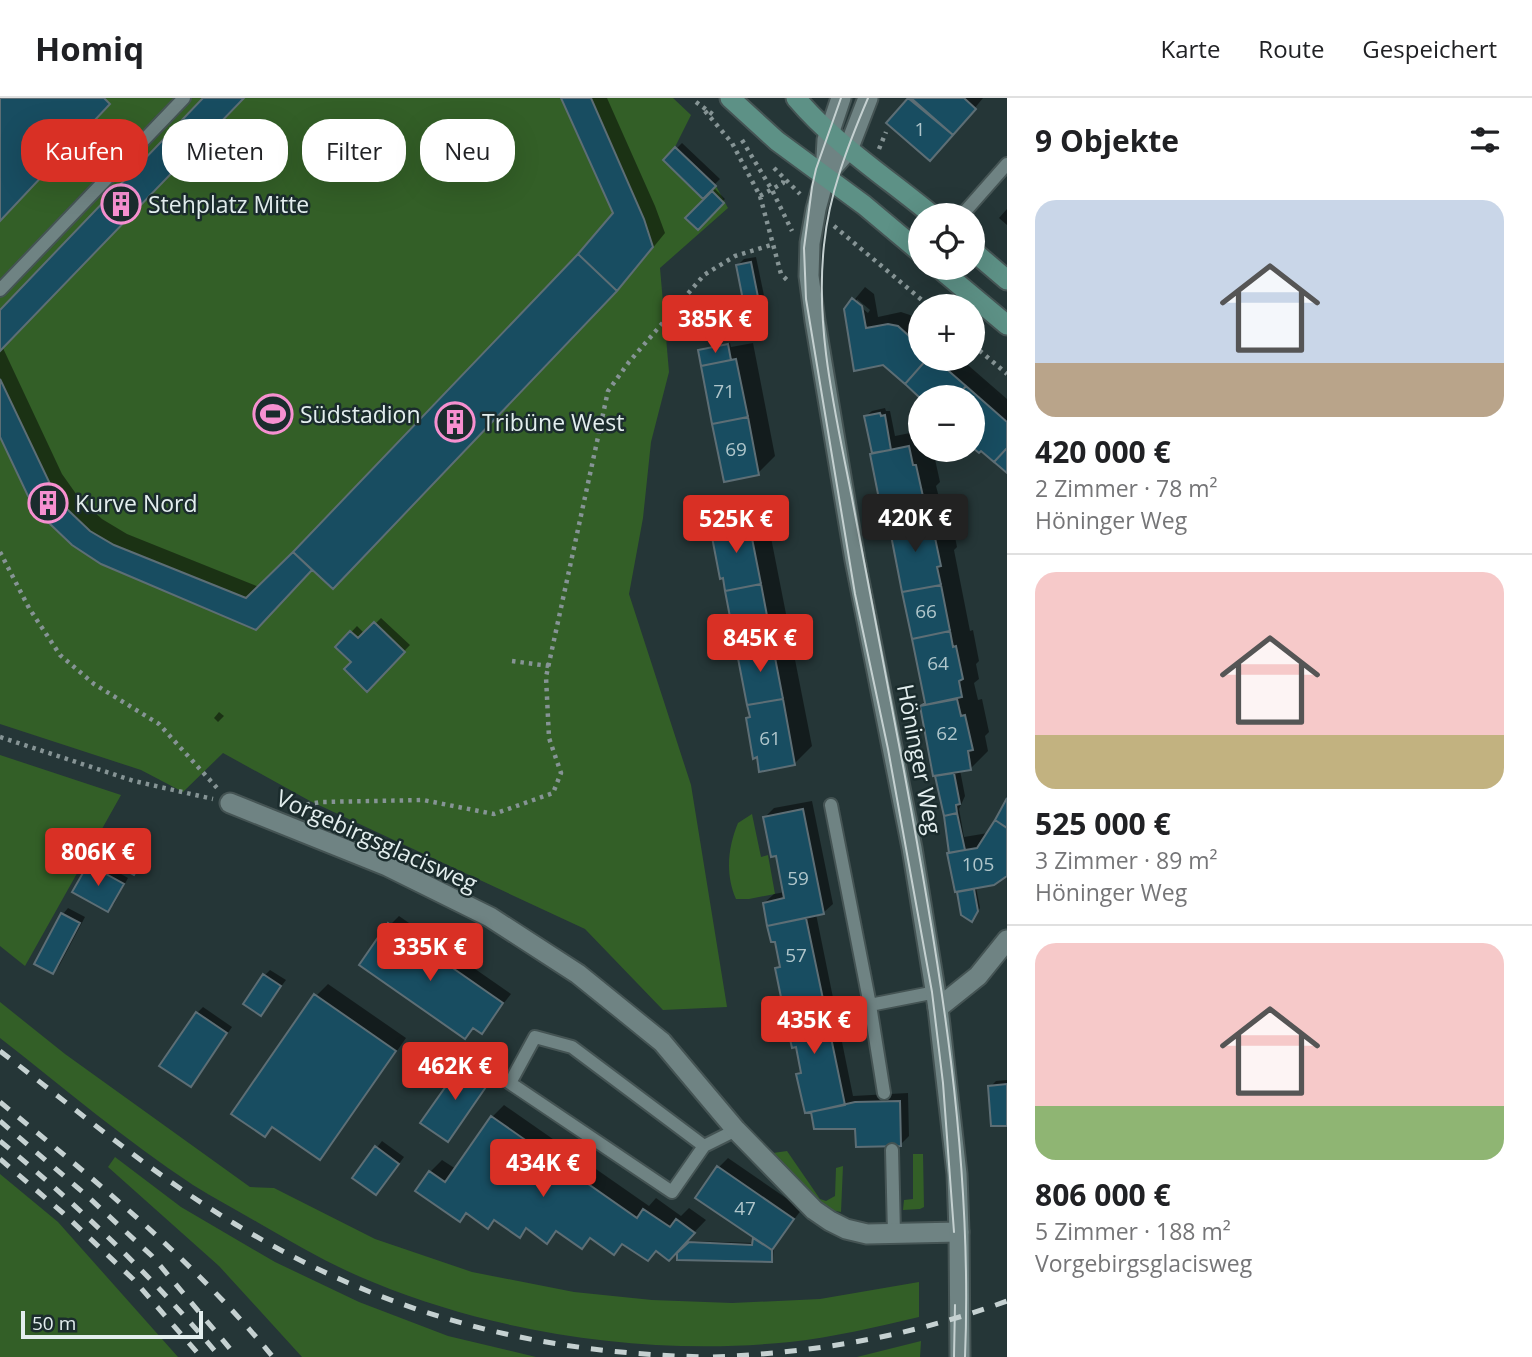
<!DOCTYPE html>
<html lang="de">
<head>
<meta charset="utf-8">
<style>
	body { margin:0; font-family:"Open Sans",sans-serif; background:#f2f2f2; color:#202124; height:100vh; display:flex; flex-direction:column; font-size:26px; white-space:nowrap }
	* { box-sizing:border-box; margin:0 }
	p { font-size:23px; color:#757577 }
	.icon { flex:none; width:38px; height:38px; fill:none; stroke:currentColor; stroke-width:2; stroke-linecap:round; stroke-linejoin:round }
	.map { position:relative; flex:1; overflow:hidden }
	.sheet { display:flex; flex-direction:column; background:#fff; width:525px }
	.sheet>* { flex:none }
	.banner { position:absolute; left:21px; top:21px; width:665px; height:63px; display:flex; gap:14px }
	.tools { position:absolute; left:908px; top:105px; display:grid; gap:14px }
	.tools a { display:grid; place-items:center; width:77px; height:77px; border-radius:50%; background:#fff; box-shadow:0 7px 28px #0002; font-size:35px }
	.scale { position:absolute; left:21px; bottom:18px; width:182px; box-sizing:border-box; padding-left:7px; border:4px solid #e3eeee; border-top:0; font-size:19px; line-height:24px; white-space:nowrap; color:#e3eeee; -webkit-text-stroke:5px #1b2c2d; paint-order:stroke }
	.price { position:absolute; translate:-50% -60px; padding:0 16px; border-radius:7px; background:#d93025; color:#fff; font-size:23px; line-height:46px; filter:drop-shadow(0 2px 4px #0008) }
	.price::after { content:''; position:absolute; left:50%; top:42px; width:21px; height:16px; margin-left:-10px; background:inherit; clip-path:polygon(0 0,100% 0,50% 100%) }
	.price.selected { background:#222; color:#fff }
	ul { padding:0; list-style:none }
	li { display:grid; align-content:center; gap:14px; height:371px; padding:0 28px }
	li+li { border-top:2px solid #e0e0e0 }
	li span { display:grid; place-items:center; height:217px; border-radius:21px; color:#555 }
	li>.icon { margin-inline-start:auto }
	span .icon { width:126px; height:126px; fill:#fffc; stroke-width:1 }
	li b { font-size:30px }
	h2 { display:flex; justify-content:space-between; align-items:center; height:84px; padding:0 28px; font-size:30px }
	.pill { padding:0 24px; border-radius:28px; background:#fff; box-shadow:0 7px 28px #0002; font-size:24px; line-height:63px }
	.pill.selected { background:#d93025; color:#fff }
	header { display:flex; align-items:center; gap:42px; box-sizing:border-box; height:98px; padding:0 35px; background:#fff; border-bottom:2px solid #e0e0e0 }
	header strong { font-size:33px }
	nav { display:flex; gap:38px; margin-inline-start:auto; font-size:24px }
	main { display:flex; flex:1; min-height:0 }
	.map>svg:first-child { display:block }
</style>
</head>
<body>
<header>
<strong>Homiq</strong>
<nav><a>Karte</a><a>Route</a><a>Gespeichert</a></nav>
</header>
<main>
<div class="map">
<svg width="1007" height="1259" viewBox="0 0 1007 1259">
	<rect width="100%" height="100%" fill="#253637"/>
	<path fill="#335f27" d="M0,0h673l18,17 -16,32 41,39 12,22 -68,60 9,104 -18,70 -8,76 -14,76 62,191 36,222 -64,3 -78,-81 -275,-128 -87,-48 -40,39 -42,-22 -141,-46z
		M0,657l121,40 -96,171 -25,-20z
		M752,716l9,43 7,-2 7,39 -26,5h-13c-11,-25 -8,-52 2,-76z
		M0,904l65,52 185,133 24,1 101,51 97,33 102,20 78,8 80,3 88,-4 99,-17v35c-43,10 -85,20 -129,25 -137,14 -288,-7 -415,-59 -41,-16 -80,-39 -118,-61 -21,-12 -43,-24 -64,-37 -67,-44 -130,-98 -193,-147z
		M787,1053l33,48 6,2 9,-5 1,-28 7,-2 -2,46 -16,-3 -52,-56z
		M913,1056h10l1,53 -4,2 -17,1 1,-10 9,-1z
		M115,1059l66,50 94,55 84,40 89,34 88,21h-234l-83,-91 -111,-99z
		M0,1076l58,48 120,135h-178z
		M921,1243l-1,16h-63z"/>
	<path fill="#0007" fill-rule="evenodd" d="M205,0h37l-240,248 60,128 17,24 23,21 25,15 132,53 41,-39 279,-293 36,-42 -52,-115h44l48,108 10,27 -36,44 -285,298 -31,-7 -46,48 -165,-53 -102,-130v-120z
		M910,0h73l-36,44 -58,-19z
		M682,45l38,36 -17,17 -38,-36z
		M715,91l10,10 -27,28 -10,-9z
		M1007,111v16l-8,-7z
		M756,159l10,48 -6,5 -22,-45 6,-6z
		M865,189l9,7 4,23 23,-5 9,3 10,9v35h41l46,40v72l-34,-27v-47h-51l-76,-87zM857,201l13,11 -2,3 -11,-9z
		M730,245l1,4 22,-4 22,113 -17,17 -58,-122 3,-3z
		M885,310l1,3h4l5,25 25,-5v19h13l7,32 -4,4 4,15 4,-1 3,19 4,-2 6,30 -3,3 16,81 3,-1 6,31 -3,3 3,15 -5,4 4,17 4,-1 7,33 -4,4 3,15 -17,17 -11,2 5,26 -6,13 5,28 24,-4 19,-33v74l-31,13 4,21 -6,9 -15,-24 3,-4 -11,-37 -14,-75 4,-4 -6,1 -14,-69 5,-5 -35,-177 -19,-69 1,-1 -7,-37 6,-5z
		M764,404l48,244 -17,17 -48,-44 4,-4 -27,-139 -10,-38 2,-3 -1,-10 17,-17z
		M381,520l29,27 -43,45 -14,-28 -16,-15 20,-21 8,8z
		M219,614l5,4 -6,6 -4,-4z
		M812,703l21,103 -10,9 -7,1 37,182 55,-3 1,43 -9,9 -43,-18h-41l-4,-17 -14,-36 4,-4 -25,-101 4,-4 -5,-25h-4l-8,-37 10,-9 11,-2 -8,-38 -12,-37 9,-9z
		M118,733l32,18 -16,24 -22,-36z
		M95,761l33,19 -14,26 -6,6 -19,-45z
		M68,810l17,9 -26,49 -6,6 -17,-9 27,-49z
		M399,818l112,78 -30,38 -6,-5 -10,10 -75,-112z
		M270,872l16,10 -25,33 4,-38z
		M328,886l78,54 -75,108 -12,12 -46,-32 -9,9 52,-139z
		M203,909l29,20 -36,52 1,-66z
		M470,959l25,18 -47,65 16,-77z
		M1007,982v44l-17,-37 6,-6z
		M504,1007l145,101 7,-8 25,18 8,-8 17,12 -25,26 -24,4 -9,9 -24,-16 -10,10 -23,-16 -9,9 -24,-16 -11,12 -20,-14 -8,8 -24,-17 -7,7 -21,-14 -8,8 -29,-48 12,-12 14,9 36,-52z
		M382,1043l22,16 -22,30 -28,-10z
		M728,1060l74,51 -28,37 -1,12 -2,2 -92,-7 14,-12 61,2 1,-5 -36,-71z"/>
	<path fill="#184d61" stroke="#5d6e75" stroke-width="2" d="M0,0h104l6,6 -110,117z
		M203,0h41l-244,253v-41z
		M561,0h30l53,121 9,28 -36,44 -39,-37 35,-41z
		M908,0l45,37 -23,26 -44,-38z
		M911,0h53l12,11 -23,26z
		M675,49l41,39 -13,13 -40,-39z
		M712,93l12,12 -26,27 -13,-12z
		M578,156l39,37 -284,298 -40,-37z
		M751,164l10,50 -15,3 -10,-50z
		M852,200l10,8 4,22 22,-4 10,2 22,20v13h7l-22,25 -22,-19 -29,6 -10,-62z
		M728,246l3,16 -30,6 -3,-16z
		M736,261l12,58 -36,7 -11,-58z
		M927,261h8l31,27 -10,11 -36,1 -15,-14z
		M0,281l51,107 17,24 22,21 24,14 132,53 47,-46 19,18 -56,60 -155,-66 -29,-19 -22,-21 -22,-28 -28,-59z
		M966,288l41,36v26l-13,14 -13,-11 -2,2 -6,-5v-51h-17z
		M880,315l1,3 4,-1 6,35 -19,3 -8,-37z
		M748,319l11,58 -35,7 -12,-58z
		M909,348l4,19h3l8,36 -5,1 4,15 -39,7 -14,-70z
		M1007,350v25l-13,-11z
		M927,418l4,18 3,-1 7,33 -4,1 4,18 -39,7 -13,-67 -5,1v-2z
		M748,420l13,66 -36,7 -2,-13 -3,1 -8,-42h3l-2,-12z
		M761,486l11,58 -36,6 -11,-57z
		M941,487l9,46 -38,8 -10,-47z
		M374,524l31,30 -38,40 -23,-23 7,-7 -16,-15 15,-16 8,7z
		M950,533l3,16 3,-1 7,33 -4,2 3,16 -42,9 5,-3 -13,-64z
		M772,544l11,57 -36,6 -11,-57z
		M783,601l12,66 -36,7 -2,-15 -4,2 -7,-41 4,-1 -3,-12z
		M957,601l4,17 4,-1 8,35 -5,1 3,19 -38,6 -13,-70z
		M954,675l6,31 -4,1 1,8 -13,3 -9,-40z
		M1007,700v30l-12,-8z
		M803,711l21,105 -57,12 -4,-23 21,-5 -8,-42 -5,1 -8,-40z
		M957,715l8,37 -16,3 -5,-37z
		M995,722l12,8v48l-13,9 -39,7 -8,-39 30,-5z
		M110,738l35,20 -11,19 -35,-19z
		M88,766l36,20 -16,28 -36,-20z
		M974,791l4,22 -6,11 -11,-7 -4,-23z
		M61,815l19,10 -27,51 -19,-10z
		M806,820l17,81 -40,8 -8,-39 5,-1 -5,-25h-4l-4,-16z
		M388,825l115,80 -21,31 -9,-6 -8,11 -106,-74z
		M263,876l18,12 -20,30 -18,-12z
		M314,896l82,57 -76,109 -48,-33 -7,10 -34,-23z
		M823,901l22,106 -40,8 -9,-39 5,-1 -5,-26 -4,1 -9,-41z
		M196,914l31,21 -36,54 -32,-21z
		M463,964l27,19 -42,61 -28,-19z
		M1007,986v42h-16l-3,-40z
		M900,1003l1,45 -45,1 -1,-18h-41l-3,-17 44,-10z
		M491,1018l146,102 6,-9 27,18 6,-8 19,14 -26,28 -13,-10 -8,10 -26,-17 -8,11 -24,-17 -8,11 -26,-18 -9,13 -21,-16 -6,10 -26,-18 -6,9 -22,-16 -6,9 -45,-31 14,-20 16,11z
		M375,1048l24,18 -23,31 -24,-17z
		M717,1068l77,53 -22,31 -77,-52z
		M753,1140l19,12v12l-95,-2v-7l12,-11 63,3z"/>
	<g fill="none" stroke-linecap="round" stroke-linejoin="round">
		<g stroke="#455454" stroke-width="16">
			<path id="service" d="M962,117l45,-51
				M0,192l184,-192
				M831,707l39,200 14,88
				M870,907l66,-13
				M704,1048l-32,46 -162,-109 25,-46 37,10 132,99 32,-16
				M892,1052l2,84"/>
		</g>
		<g stroke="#455454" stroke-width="23">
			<path id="minor" d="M230,705l157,63 103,51 88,57 84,68 74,88 78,80 16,11 16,8 21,5 92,-2
				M938,910l40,-32 29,-36"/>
		</g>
		<g stroke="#455454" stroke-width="23">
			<path id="tertiary" d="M841,0l-14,42 -2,36 -9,33 -6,34 -1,33 6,45 40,239 57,288 26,160 19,166 2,58 1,125
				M825,78l23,-26 20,-52"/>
		</g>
		<g stroke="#455454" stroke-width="23">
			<path id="secondary" d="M730,0l47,43 87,64 56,47
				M796,0c39,46 90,79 136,117
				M973,153l34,29
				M939,170l68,57"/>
		</g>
		<path stroke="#869495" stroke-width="4.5" stroke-dasharray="3.5 5" stroke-linecap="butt" d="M696,4l19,14
			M705,13l27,32 28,53 21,78 8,8
			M742,42l30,50 20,41
			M879,51l7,-17
			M774,70l26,26
			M760,98l23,-13 1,-5
			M834,128l95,80
			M973,247l34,29
			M0,454l29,56 31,47 34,29 65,40 59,65
			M512,563l37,5
			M0,639l134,44 79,18
			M298,708l23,-4 102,-2 71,14 59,-21 8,-20 -12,-35 -3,-61 62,-286 21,-29 75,-87 31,-19 39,-12"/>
		<use href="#service" stroke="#6f8383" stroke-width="12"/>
		<use href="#minor" stroke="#6f8383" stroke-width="19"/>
		<use href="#tertiary" stroke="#6f8383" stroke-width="19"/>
		<use href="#secondary" stroke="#5d9186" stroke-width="19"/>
		<path stroke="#c5d1d1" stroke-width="2" d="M841,0l-25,71 -4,18 -8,61 2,51 49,295 33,155 44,243 11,91 11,149
			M868,0c-20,47 -39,96 -44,147 -9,84 11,166 27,248 18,93 35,185 53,278 36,193 69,388 61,586
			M954,1259l1,-52"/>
		<path stroke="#c5d1d1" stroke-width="5" stroke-dasharray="12 12" stroke-linecap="butt" d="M0,953c77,59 152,123 235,173 150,91 301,130 475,133
			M0,1004c96,79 194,159 273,255
			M0,1023l85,73 67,62 85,101
			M0,1043c80,66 153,136 220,216
			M0,1061l63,54 70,66 68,78
			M713,1259c101,-4 199,-21 294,-56"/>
	</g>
	<defs>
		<g id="building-ring" transform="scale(2.0125)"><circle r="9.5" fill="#1b2c2d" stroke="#f690d0" stroke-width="1.5"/><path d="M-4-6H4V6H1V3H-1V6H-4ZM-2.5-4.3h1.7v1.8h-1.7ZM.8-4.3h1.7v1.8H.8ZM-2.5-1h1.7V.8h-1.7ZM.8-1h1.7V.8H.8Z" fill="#f690d0"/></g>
		<g id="stadium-ring" transform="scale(2.0125)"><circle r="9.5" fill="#1b2c2d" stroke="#f690d0" stroke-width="1.5"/><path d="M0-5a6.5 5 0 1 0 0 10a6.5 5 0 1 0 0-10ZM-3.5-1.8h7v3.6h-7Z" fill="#f690d0"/></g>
	</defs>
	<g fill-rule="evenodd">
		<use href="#building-ring" x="121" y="106"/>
		<use href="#stadium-ring" x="273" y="316"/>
		<use href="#building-ring" x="455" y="324"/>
		<use href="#building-ring" x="48" y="405"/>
	</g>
	<g text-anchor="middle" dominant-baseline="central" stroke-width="5" stroke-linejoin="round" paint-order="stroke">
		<g font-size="19" fill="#b0c6cb">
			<text x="920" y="31">1</text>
			<text x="724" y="293">71</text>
			<text x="736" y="351">69</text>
			<text x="926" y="513">66</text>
			<text x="938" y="565">64</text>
			<text x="947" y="635">62</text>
			<text x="770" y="640">61</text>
			<text x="978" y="766">105</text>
			<text x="798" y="780">59</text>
			<text x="796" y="857">57</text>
			<text x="745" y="1110">47</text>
		</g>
		<g font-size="23" fill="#e3eeee" stroke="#1b2c2d" text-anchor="start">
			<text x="148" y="106">Stehplatz Mitte</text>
			<text x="300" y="316">Südstadion</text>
			<text x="482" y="324">Tribüne West</text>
			<text x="75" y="405">Kurve Nord</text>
		</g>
		<g font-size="23" fill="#e3eeee" stroke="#1b2c2d">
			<text transform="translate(920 661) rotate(79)">Höninger Weg</text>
			<text transform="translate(377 742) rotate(24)">Vorgebirgsglacisweg</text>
		</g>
	</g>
</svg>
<div class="tools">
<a><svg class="icon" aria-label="locate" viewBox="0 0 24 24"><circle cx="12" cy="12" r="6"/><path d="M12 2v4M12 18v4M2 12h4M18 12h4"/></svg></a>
<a>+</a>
<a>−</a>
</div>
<div class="scale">50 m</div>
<b class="price" style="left:715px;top:257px">385K €</b>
<b class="price selected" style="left:915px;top:456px">420K €</b>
<b class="price" style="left:736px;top:457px">525K €</b>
<b class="price" style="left:760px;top:576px">845K €</b>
<b class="price" style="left:98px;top:790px">806K €</b>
<b class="price" style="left:430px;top:885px">335K €</b>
<b class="price" style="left:814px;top:958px">435K €</b>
<b class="price" style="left:455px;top:1004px">462K €</b>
<b class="price" style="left:543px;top:1101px">434K €</b>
<div class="banner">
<a class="pill selected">Kaufen</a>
<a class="pill">Mieten</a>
<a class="pill">Filter</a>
<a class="pill">Neu</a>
</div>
</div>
<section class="sheet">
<h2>9 Objekte<svg class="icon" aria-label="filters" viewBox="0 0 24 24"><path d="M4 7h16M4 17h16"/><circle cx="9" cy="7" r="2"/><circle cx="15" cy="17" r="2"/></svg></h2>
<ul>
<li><span style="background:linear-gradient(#c9d6e8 75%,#b9a48a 0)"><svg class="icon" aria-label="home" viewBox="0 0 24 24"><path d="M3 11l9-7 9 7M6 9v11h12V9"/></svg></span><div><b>420 000 €</b><p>2 Zimmer · 78 m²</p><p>Höninger Weg</p></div></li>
<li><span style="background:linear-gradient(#f6c9c9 75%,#c2b280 0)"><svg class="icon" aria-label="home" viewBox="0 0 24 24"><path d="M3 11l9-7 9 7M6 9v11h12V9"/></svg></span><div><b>525 000 €</b><p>3 Zimmer · 89 m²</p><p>Höninger Weg</p></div></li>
<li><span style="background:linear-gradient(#f6c9c9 75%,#8fb573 0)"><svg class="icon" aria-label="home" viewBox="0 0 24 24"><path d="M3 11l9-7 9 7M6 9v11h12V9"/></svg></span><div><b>806 000 €</b><p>5 Zimmer · 188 m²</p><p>Vorgebirgsglacisweg</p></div></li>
</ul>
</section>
</main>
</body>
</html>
